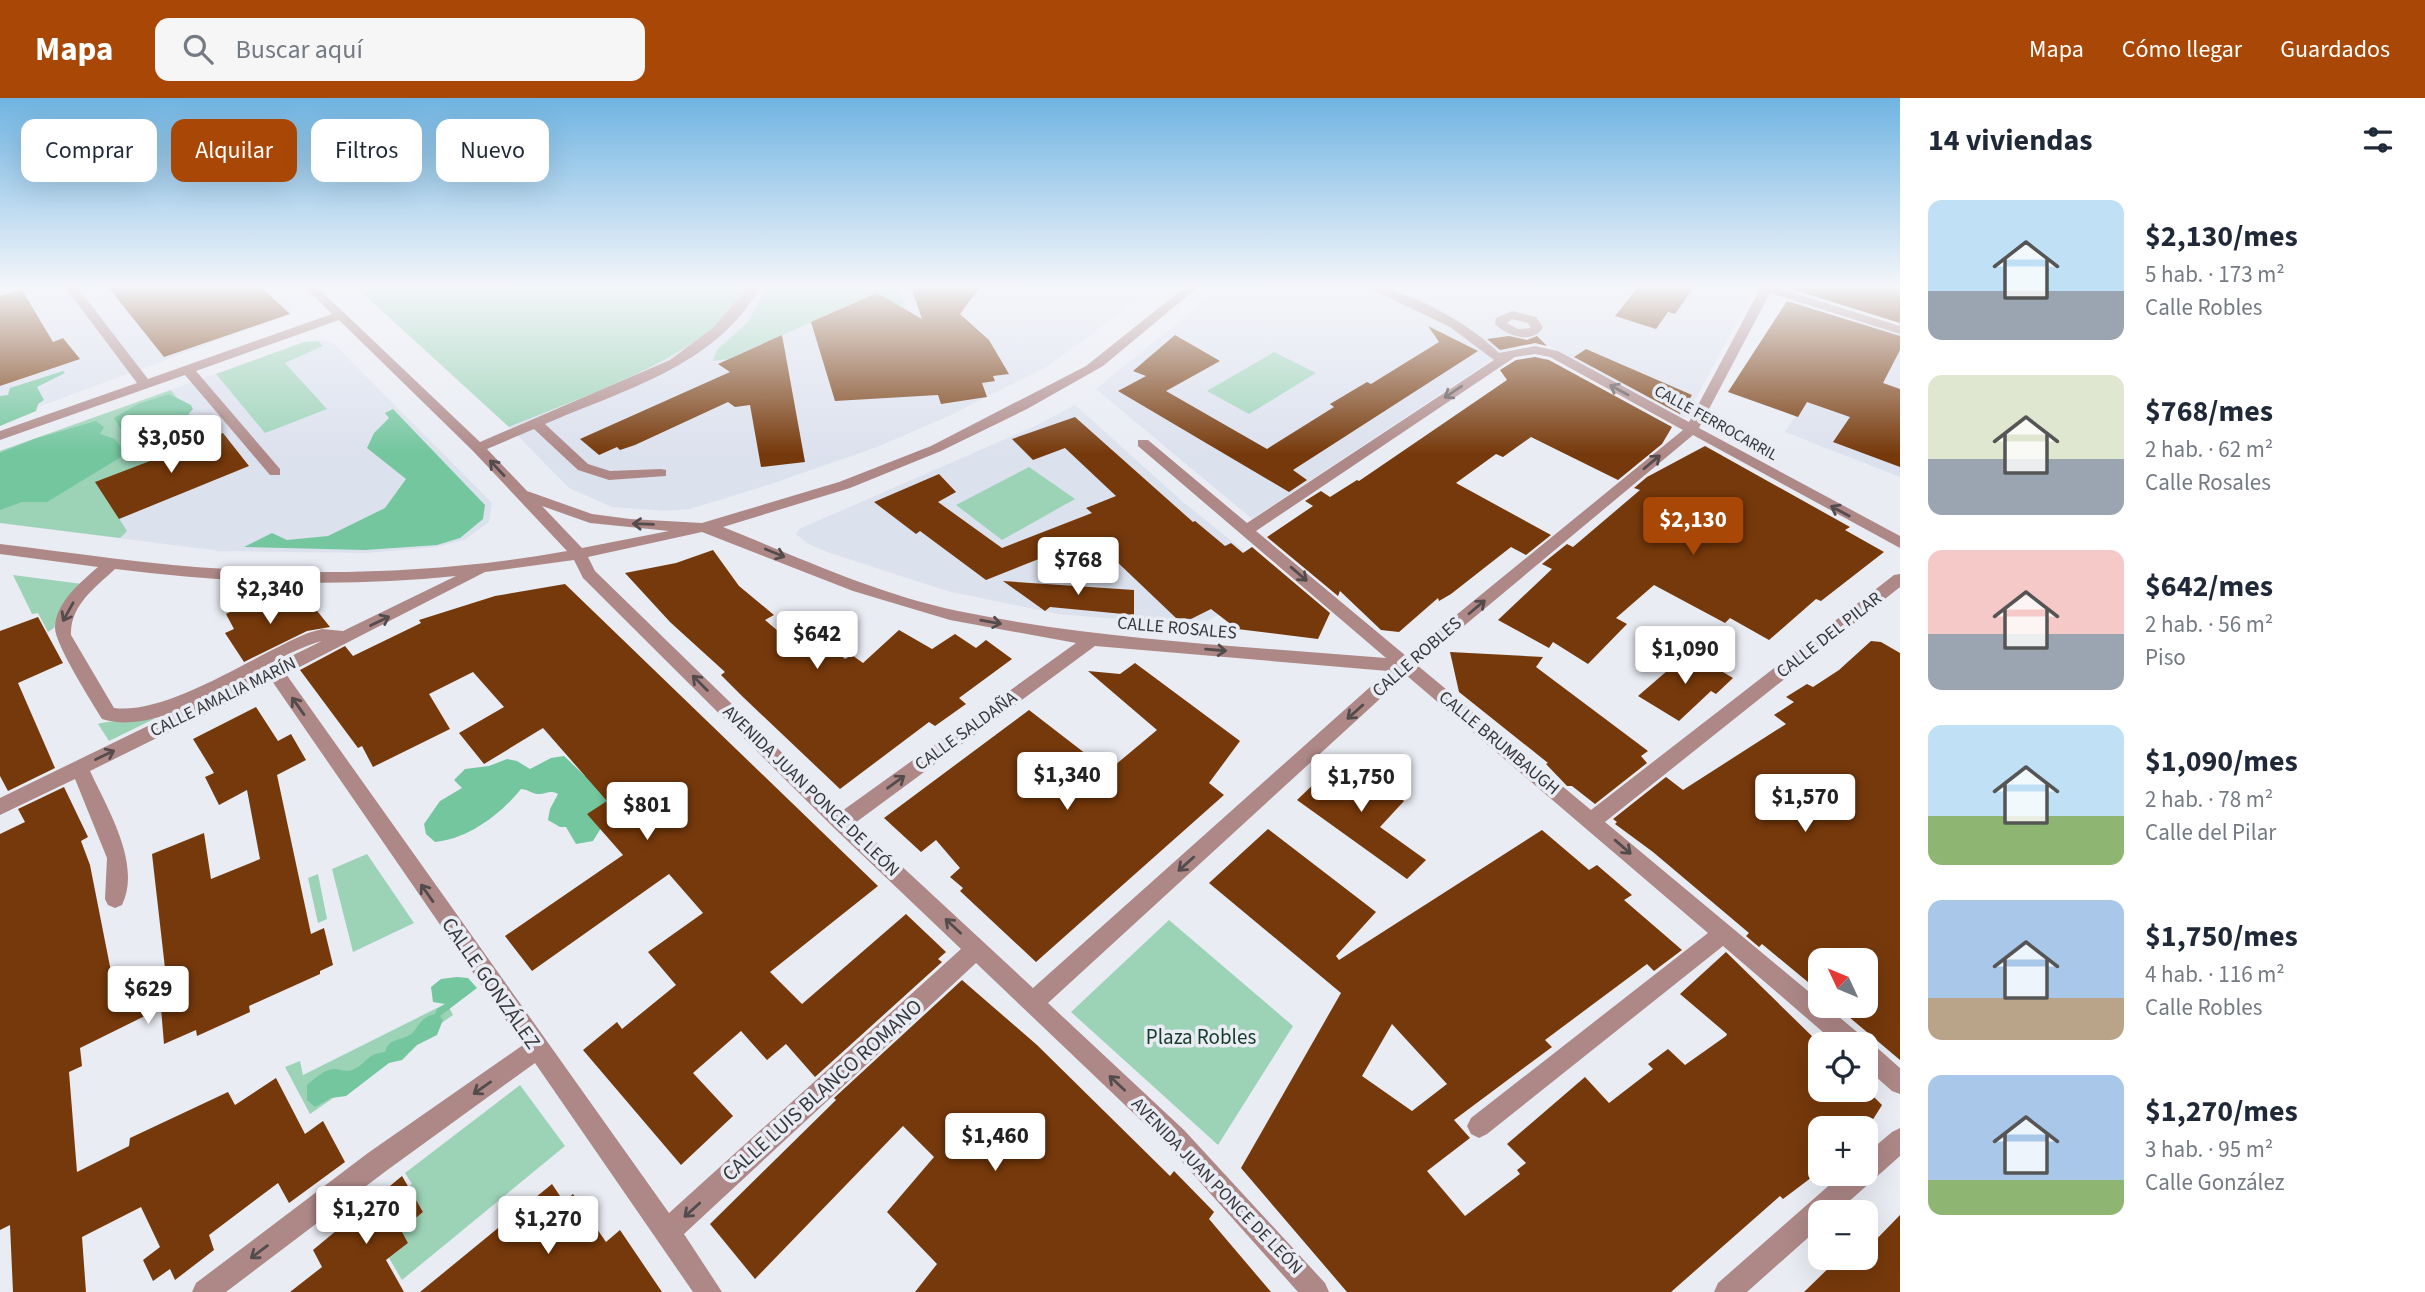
<!DOCTYPE html>
<html lang="es">
<head>
<meta charset="utf-8">
<style>
	body { margin:0; font-family:"Source Sans 3",sans-serif; background:#f6f6f7; color:#1f2937; height:100vh; display:flex; flex-direction:column; font-size:26px; white-space:nowrap }
	* { box-sizing:border-box; margin:0 }
	p { font-size:23px; color:#747a83 }
	.icon { flex:none; width:38px; height:38px; fill:none; stroke:currentColor; stroke-width:2; stroke-linecap:round; stroke-linejoin:round }
	.map { position:relative; flex:1; overflow:hidden }
	.details { display:flex; flex-direction:column; background:#fff; width:525px }
	.details>* { flex:none }
	.guide { position:absolute; left:21px; top:21px; width:665px; height:63px; display:flex; gap:14px }
	.needle { width:46px; rotate:314deg }
	.controls { position:absolute; left:1808px; top:850px; display:grid; gap:14px }
	.controls a { display:grid; place-items:center; width:70px; height:70px; border-radius:14px; background:#fff; box-shadow:0 7px 28px #0002; font-size:35px }
	.price { position:absolute; translate:-50% -60px; padding:0 16px; border-radius:7px; background:#fff; color:#222; font-size:23px; line-height:46px; filter:drop-shadow(0 2px 4px #0008) }
	.price::after { content:''; position:absolute; left:50%; top:42px; width:21px; height:16px; margin-left:-10px; background:inherit; clip-path:polygon(0 0,100% 0,50% 100%) }
	.price.active { background:#a94806; color:#fff }
	ul { padding:0; list-style:none }
	li { display:flex; align-items:center; gap:21px; height:175px; padding:0 28px }
	li span { display:grid; place-items:center; flex:none; width:196px; height:140px; border-radius:14px; color:#555 }
	li>.icon { margin-inline-start:auto }
	span .icon { width:84px; height:84px; fill:#fffc; stroke-width:1 }
	li b { font-size:30px }
	h2 { display:flex; justify-content:space-between; align-items:center; height:84px; padding:0 28px; font-size:30px }
	.tag { padding:0 24px; border-radius:14px; background:#fff; box-shadow:0 7px 28px #0002; font-size:24px; line-height:63px }
	.tag.active { background:#a94806; color:#fff }
	header { display:flex; align-items:center; gap:42px; box-sizing:border-box; height:98px; padding:0 35px; background:#a94806; color:#fff }
	header strong { font-size:33px }
	nav { display:flex; gap:38px; margin-inline-start:auto; font-size:24px }
	.search { width:490px; height:63px; background:#f6f6f7; display:flex; align-items:center; gap:18px; box-sizing:border-box; padding:0 24px; border-radius:14px; color:#747a83; font-size:26px }
	main { display:flex; flex:1; min-height:0 }
	.map>svg:first-child { display:block }
</style>
</head>
<body>
<header>
<strong>Mapa</strong>
<div class="search"><svg class="icon" aria-label="search" viewBox="0 0 24 24"><circle cx="10" cy="10" r="6"/><path d="M15 15l6 6"/></svg>Buscar aquí</div>
<nav><a>Mapa</a><a>Cómo llegar</a><a>Guardados</a></nav>
</header>
<main>
<div class="map">
<svg width="1900" height="1194" viewBox="0 0 1900 1194">
	<rect width="100%" height="100%" fill="#e9ecf3"/>
	<path fill="#dce1ee" d="M0,189h276l19,21 -4,6 -291,107z
		M356,189h798l-106,79 -99,50 -72,31 -109,38 -78,24 -25,2 -53,-4 -43,-19 -55,-56z
		M1221,189h535l-71,131 -138,-73h-24l-27,12 -244,162 -156,-130z
		M1856,222l44,13v144l-115,-45z
		M321,242l12,3 159,160 -3,19 -25,18 -28,7 -70,6 -146,-2 -220,-28v-72l304,-109z
		M1075,307l108,97 96,77 -80,47 -141,-12 -111,-23 -117,-38 -22,-9 -12,-10 3,-5 234,-102z"/>
	<path fill="#9cd3b7" d="M356,189h389c-5,8 -10,19 -17,27 -49,51 -152,85 -219,113z
		M767,189h132l7,23 -29,-17 -149,66 -15,2 4,-11 31,-28z
		M318,243l5,5 -38,17 42,46 -62,24 -49,-59 88,-32z
		M1274,254l42,21 -67,41 -42,-23z
		M171,292l37,49 -112,43 31,49 -7,7 -120,-15v-72z
		M1029,369l46,32 -73,41 -46,-35z
		M13,477l69,9 -23,30 -5,14 -6,4 -10,-19 -6,1z
		M152,618l2,3 -45,22 -11,-17c7,-3 41,-4 54,-8z
		M367,756l47,69 -61,29 -21,-83z
		M318,776l9,45 -9,4 -10,-45z
		M1169,822l124,106 -75,119 -147,-133z
		M447,905l6,12 -143,99 -25,-47 15,-6 3,14z
		M520,987l45,61 -163,134 -13,-22 19,-15 -7,-13 22,-18 -15,-25 4,-3 -7,-11z"/>
	<path fill="#73c69e" d="M63,273l2,2 -28,14 7,13 -6,4 -2,7 -36,15v-30l8,-1 2,-7z
		M169,296l22,11 2,4 -7,8 1,4h18l5,4 -2,5c-21,12 -48,27 -73,22l10,-16 -23,-5 -8,-13 24,-14z
		M393,311l92,96 -2,14 -23,19 -23,7 -72,5 -121,-3 28,-14 15,7 41,-4 57,-28 21,-29 -39,-31 7,-15 15,-15 -4,-5z
		M96,323l8,6 -4,7 15,5 11,15 -79,48h-25l-22,8v-57l34,-14z
		M564,658l21,20 26,-9 -5,53 -13,21 -17,3 -10,-17h-6l-12,-7 2,-11 8,-15c-9,-5 -12,1 -21,0 -6,-1 -10,-5 -16,-5 -21,26 -53,50 -86,53l-9,-8 -2,-10 16,-23 22,-13 -8,-8 11,-11 24,-3 18,-7 10,2 13,8 21,-11z
		M457,879l11,1 9,10 -37,28 3,4 -6,15 -20,10 -15,15 -13,3 -43,33 -15,2 -16,9 -8,-7v-15c7,-6 19,-17 28,-16 7,1 10,3 17,1 14,-5 13,-16 33,-18 4,-13 12,-11 23,-16 11,-5 9,-18 27,-22l2,-5 8,-5 -12,-2 -2,-15 10,-8z"/>
	<path fill="#76390b" fill-rule="evenodd" d="M108,189h153l29,27 -126,43z
		M911,189h69l-20,27 29,26 20,34 -16,2 2,5 -13,2 5,14 -46,7 -3,-9 -103,6 -24,-79 66,-29 45,26z
		M1638,189h56l-19,27 -7,-2 -12,17 -41,-13z
		M1796,189h104v36l-106,-33z
		M22,192l31,52 10,-4 17,21 -80,27v-90z
		M1787,203l113,35v14l-17,33 17,6v78l-67,-25 17,-25 -43,-15 -9,15 -70,-25z
		M1428,228l50,25 -185,119 14,10 -18,12 -171,-101 28,-15 -13,-5 42,-36 45,26 -54,30 101,58 67,-42 -4,-3 37,-22 4,2 68,-42z
		M782,237l23,127 -44,5 -11,-62 -15,2 -7,-5 -93,43 -15,5 -3,-3 -18,8 -19,-16 150,-67 -12,-8z
		M1509,238l18,4 10,-4 10,10 -12,-3 -35,7 -13,-11z
		M1586,251l106,46 -12,19 -106,-57z
		M1535,259l14,3 123,67 -10,17 -44,36 -87,-43 -28,20 -7,-3 -40,29 95,52 -25,20 -15,-8 -60,47 -12,7 -1,-3 -39,34 -18,-2 -41,-39 -2,5 -71,-59 46,-31 -8,-5 16,-10 9,6 27,-17 2,1 148,-101 -7,-10 16,-10z
		M1075,319l118,105 2,-1 30,25 6,-3 12,10 9,-6 78,66 -12,26 -81,-10 -26,-20 -20,10 -15,-1 -84,-80 -106,42 -66,-49 -4,3 -42,-32 65,-28 17,18 -18,10 64,46 90,-35 -6,-5 30,-12 -51,-48 -32,12 -21,-21z
		M223,335l26,33 -130,53 -24,-37z
		M1705,348l145,81 -5,3 39,22 -63,49 -5,-2 -47,41 -39,-22 -5,5 -71,-38 -38,33 11,6 -39,40 -35,-22 -4,6 -51,-28 54,-51 -10,-5 25,-20 6,3 67,-57 -6,-2 13,-11z
		M713,452l26,36 35,29 -9,5 40,34 18,-13 22,18 7,-4 11,8 36,-33 33,19 23,-15 21,14 10,-8 26,19 -53,39 7,6 -31,22 -6,-4 -89,67 -97,-92 -22,-22 4,-3 -55,-50 -45,-49 51,-10z
		M1003,483l131,9v25l-84,-8 -5,4z
		M565,486l313,302 -108,86 32,32 104,-90 40,38 -8,7 4,3 -127,115 -29,-33 -19,16 -26,-29 -48,42 40,43 -52,49 -98,-115 34,-28 5,7 54,-44 -28,-33 55,-39 -34,-39 -137,97 -27,-35 118,-81 -36,-41 20,-13 -64,-73 -59,36 -25,-31 45,-26 -31,-35 -44,22 21,35 -77,38 -11,-21 -4,2 -58,-78 45,-24 8,10 68,-33 -2,-3 76,-24z
		M251,504l38,1 4,6 17,-7 20,25 -23,4 -63,31 -19,-29 9,-4 -8,-15z
		M38,519l25,46 -45,20 37,85 -47,23 -8,-15v-145z
		M1871,543l10,1 19,11v407l-64,-54h30v-45h-46v31l-58,-48 -3,3 -13,-11 3,-3 -96,-81 -38,-28 2,-2 -4,-3 53,-42 17,13 103,-66 -12,-9 20,-13 -8,-5 21,-13 6,3 26,-17z
		M1450,554l93,5 -7,10 112,84 -7,5 6,7 -52,41 -23,-18h-5l-21,-22 2,-1 -89,-71z
		M1689,554l44,26 -17,16 -5,-3 -32,30 -41,-25z
		M1135,565l105,78 -31,42 15,12 -188,167 -76,-71 3,-3 -13,-11 10,-9 -24,-28 -15,12 -37,-34 145,-108 79,61 49,-41 -69,-59 32,3z
		M256,609l22,34 13,-7 15,26 -29,15 34,159 13,-6 9,37 -13,6v3l-71,32 1,6 -53,24 -1,-6 -32,14 -3,-36 -81,40 2,18 -13,6 8,100 52,-26 1,-8 98,-46 7,13 41,-27 29,56 18,-13 22,41 -56,41 -11,-20 -69,52 5,15 -39,30 -5,-11 -17,12 -10,-21 17,-13 -19,-40 -59,30 4,55h-73l-3,-67 -10,5v-396l25,-12 -7,-13 46,-22 24,50 -7,4 9,24 26,132 50,-20 -14,-123 52,-21 7,46 49,-20 -13,-69 -28,15 -14,-28 9,-4 -21,-34z
		M1341,660l63,43 -24,26 46,33 -19,19 -110,-79z
		M1268,731l108,83 -40,44 3,4 203,-130 47,40 8,-5 35,30 -8,5 58,50 -28,21 -7,-7 -102,76 7,7 -98,73 16,18 -43,33 38,45 55,-42 -3,-4 9,-7 -19,-19 78,-67 24,26 44,-34 -5,-5 20,-15 17,16 41,-29 1,-2 -47,-40 46,-42 94,92v46h47l15,15 -15,24h-47v42l-37,28 -3,-3 -109,96h-324l-106,-124 100,-175 -132,-110zM1392,926l55,60 -35,27 -50,-35z
		M962,882l75,65 133,131 4,-5 40,41 -5,7 62,73h-356l22,-28 -50,-52 47,-55 -31,-31 -148,153 -45,-55 126,-124 -2,-2z
		M402,1078l21,36 -22,18 7,13 -22,17 18,32h-114l32,-25 -9,-17z
		M552,1086l12,18 9,-8 33,48 14,-12 42,62h-242z
		M1900,1117v77h-96l35,-34h27v-8z"/>
	<g fill="none" stroke-linecap="round" stroke-linejoin="round">
		<path fill="#ad8887" fill-rule="evenodd" d="M65,189h12l71,92 184,-65 -27,-27h12l163,155 190,-82 44,-33 34,-40h12c-42,78 -139,104 -215,137l43,40 22,7 51,-2 5,1v6l-57,4 -31,-10 -44,-41 -47,20 40,42 65,23 38,5 72,4 137,-41 92,-36 155,-80 99,-79h13l-95,79 -76,43 -86,42 -91,37 -127,39c77,31 154,67 235,84 141,29 285,35 428,47l-248,-212v-6h10l99,83 247,-163 -44,-33 -83,-40c39,0 105,38 132,66l36,-7 23,5 131,71 72,-135h13l126,39v8l-130,-41 -71,135 201,108v12l-207,-113 -276,230 174,145 303,-235 6,-1v13l-295,235 215,179v5h6l37,31 2,5 9,3 26,23v26l-8,-3 -26,-23v-23h-28l-115,-99 -236,188 -8,4 -8,-4 -4,-8 4,-8 237,-185 -302,-258 -358,328 136,127 141,153 4,9h-31l-130,-146 -192,-183 -292,271 38,58h-29l-158,-229 -149,108 -160,121h-34l4,-9 172,-130 155,-108 -251,-364 -182,90c17,37 52,93 32,134l-7,3 -7,-3 -3,-6 2,-41 -32,-79 -75,36v-17l322,-157c-63,17 -154,99 -220,78 -10,-17 -48,-76 -47,-92 1,-25 26,-45 43,-60l-98,-13v-10c76,9 151,21 227,25 113,7 229,2 340,-18l-94,-100 -134,-131 -143,51 84,98v6h-10l-85,-100 -185,65v-9l137,-48zM1535,256l15,3 133,73 -277,226 -150,-125 259,-174zM542,408l48,17 79,8 -87,17zM702,434l151,59 97,29 126,23 -234,168 -247,-240 -7,-14zM574,462l9,18 251,250 127,121 -292,264 -383,-539 199,-102zM115,471c113,14 228,19 341,7l-113,55 -21,-2 -14,4c-52,21 -140,82 -194,75l-43,-73c-1,-30 24,-47 44,-66zM1095,548l293,25 -355,317 -178,-165z
			M1512,213l24,6 7,10c-9,18 -37,9 -48,-3l1,-6zM1512,221l16,4 3,5 -13,1 -11,-6z
			M1900,1030v28l-64,57h-16v14l-73,65h-33l4,-9 124,-109h24v-20l26,-22z"/>
	</g>
	<defs><path id="oneway-shaft" d="M-6 0H5M1.5-3L5.5 0L1.5 3" fill="none" stroke-width="1.6" stroke-linecap="round" stroke-linejoin="round" transform="scale(1.75)"/></defs>
	<g stroke="#544b4d">
		<use href="#oneway-shaft" transform="translate(1619 292) rotate(-151)"/>
		<use href="#oneway-shaft" transform="translate(1453 294) rotate(146)"/>
		<use href="#oneway-shaft" transform="translate(1652 364) rotate(-40)"/>
		<use href="#oneway-shaft" transform="translate(497 370) rotate(-133)"/>
		<use href="#oneway-shaft" transform="translate(1840 413) rotate(-152)"/>
		<use href="#oneway-shaft" transform="translate(643 426) rotate(-178)"/>
		<use href="#oneway-shaft" transform="translate(775 455) rotate(22)"/>
		<use href="#oneway-shaft" transform="translate(1299 476) rotate(41)"/>
		<use href="#oneway-shaft" transform="translate(1477 509) rotate(-40)"/>
		<use href="#oneway-shaft" transform="translate(68 514) rotate(119)"/>
		<use href="#oneway-shaft" transform="translate(380 523) rotate(-26)"/>
		<use href="#oneway-shaft" transform="translate(991 524) rotate(10)"/>
		<use href="#oneway-shaft" transform="translate(1216 552) rotate(5)"/>
		<use href="#oneway-shaft" transform="translate(700 585) rotate(-135)"/>
		<use href="#oneway-shaft" transform="translate(298 608) rotate(-125)"/>
		<use href="#oneway-shaft" transform="translate(1355 614) rotate(138)"/>
		<use href="#oneway-shaft" transform="translate(105 657) rotate(-26)"/>
		<use href="#oneway-shaft" transform="translate(896 684) rotate(-36)"/>
		<use href="#oneway-shaft" transform="translate(1623 749) rotate(41)"/>
		<use href="#oneway-shaft" transform="translate(1186 766) rotate(138)"/>
		<use href="#oneway-shaft" transform="translate(427 795) rotate(-125)"/>
		<use href="#oneway-shaft" transform="translate(953 828) rotate(-137)"/>
		<use href="#oneway-shaft" transform="translate(1117 985) rotate(-137)"/>
		<use href="#oneway-shaft" transform="translate(482 990) rotate(145)"/>
		<use href="#oneway-shaft" transform="translate(692 1112) rotate(138)"/>
		<use href="#oneway-shaft" transform="translate(259 1154) rotate(143)"/>
	</g>
	<linearGradient id="sky" x2="0" y2="1"><stop stop-color="#6fb4e2"/><stop offset="0.53" stop-color="#f5f6fa"/><stop offset="1" stop-color="#f5f6fa" stop-opacity="0"/></linearGradient>
	<rect width="1900" height="356" fill="url(#sky)"/>
	<g text-anchor="middle" dominant-baseline="central" stroke-width="7" stroke-linejoin="round" paint-order="stroke">
		<g font-size="16" fill="#36373a" stroke="#e9ecf3">
			<text transform="translate(1716 325) rotate(29)">CALLE FERROCARRIL</text>
		</g>
		<g font-size="18" fill="#36373a" stroke="#e9ecf3">
			<text transform="translate(1177 530) rotate(5)">CALLE ROSALES</text>
			<text transform="translate(1829 537) rotate(-38)">CALLE DEL PILAR</text>
			<text transform="translate(1417 559) rotate(-41)">CALLE ROBLES</text>
			<text transform="translate(223 599) rotate(-26)">CALLE AMALIA MARÍN</text>
			<text transform="translate(966 633) rotate(-36)">CALLE SALDAÑA</text>
			<text transform="translate(1499 645) rotate(40)">CALLE BRUMBAUGH</text>
			<text transform="translate(811 693) rotate(44)">AVENIDA JUAN PONCE DE LEÓN</text>
			<text transform="translate(1217 1088) rotate(46)">AVENIDA JUAN PONCE DE LEÓN</text>
		</g>
		<g font-size="21" fill="#36373a" stroke="#e9ecf3">
			<text transform="translate(491 885) rotate(55)">CALLE GONZÁLEZ</text>
			<text transform="translate(822 992) rotate(-42)">CALLE LUIS BLANCO ROMANO</text>
		</g>
		<g font-size="21" fill="#153a2a" stroke="#e9ecf3">
			<text x="1201" y="939">Plaza Robles</text>
		</g>
	</g>
</svg>
<div class="controls">
<a><svg class="needle" viewBox="-14 -14 28 28"><path d="M0-13l5 13h-10z" fill="#e53935"/><path d="M0 13l5-13h-10z" fill="#747a83"/></svg></a>
<a><svg class="icon" aria-label="locate" viewBox="0 0 24 24"><circle cx="12" cy="12" r="6"/><path d="M12 2v4M12 18v4M2 12h4M18 12h4"/></svg></a>
<a>+</a>
<a>−</a>
</div>
<b class="price" style="left:171px;top:377px">$3,050</b>
<b class="price active" style="left:1693px;top:459px">$2,130</b>
<b class="price" style="left:1078px;top:499px">$768</b>
<b class="price" style="left:270px;top:528px">$2,340</b>
<b class="price" style="left:817px;top:573px">$642</b>
<b class="price" style="left:1685px;top:588px">$1,090</b>
<b class="price" style="left:1067px;top:714px">$1,340</b>
<b class="price" style="left:1361px;top:716px">$1,750</b>
<b class="price" style="left:1805px;top:736px">$1,570</b>
<b class="price" style="left:647px;top:744px">$801</b>
<b class="price" style="left:148px;top:928px">$629</b>
<b class="price" style="left:995px;top:1075px">$1,460</b>
<b class="price" style="left:366px;top:1148px">$1,270</b>
<b class="price" style="left:548px;top:1158px">$1,270</b>
<div class="guide">
<a class="tag">Comprar</a>
<a class="tag active">Alquilar</a>
<a class="tag">Filtros</a>
<a class="tag">Nuevo</a>
</div>
</div>
<section class="details">
<h2>14 viviendas<svg class="icon" aria-label="filters" viewBox="0 0 24 24"><path d="M4 7h16M4 17h16"/><circle cx="9" cy="7" r="2"/><circle cx="15" cy="17" r="2"/></svg></h2>
<ul>
<li><span style="background:linear-gradient(#bfe0f5 65%,#9aa5b1 0)"><svg class="icon" aria-label="home" viewBox="0 0 24 24"><path d="M3 11l9-7 9 7M6 9v11h12V9"/></svg></span><div><b>$2,130/mes</b><p>5 hab. · 173 m²</p><p>Calle Robles</p></div></li>
<li><span style="background:linear-gradient(#dfe7d0 60%,#9aa5b1 0)"><svg class="icon" aria-label="home" viewBox="0 0 24 24"><path d="M3 11l9-7 9 7M6 9v11h12V9"/></svg></span><div><b>$768/mes</b><p>2 hab. · 62 m²</p><p>Calle Rosales</p></div></li>
<li><span style="background:linear-gradient(#f6c9c9 60%,#9aa5b1 0)"><svg class="icon" aria-label="home" viewBox="0 0 24 24"><path d="M3 11l9-7 9 7M6 9v11h12V9"/></svg></span><div><b>$642/mes</b><p>2 hab. · 56 m²</p><p>Piso</p></div></li>
<li><span style="background:linear-gradient(#bfe0f5 65%,#8fb573 0)"><svg class="icon" aria-label="home" viewBox="0 0 24 24"><path d="M3 11l9-7 9 7M6 9v11h12V9"/></svg></span><div><b>$1,090/mes</b><p>2 hab. · 78 m²</p><p>Calle del Pilar</p></div></li>
<li><span style="background:linear-gradient(#a9c7e8 70%,#b9a48a 0)"><svg class="icon" aria-label="home" viewBox="0 0 24 24"><path d="M3 11l9-7 9 7M6 9v11h12V9"/></svg></span><div><b>$1,750/mes</b><p>4 hab. · 116 m²</p><p>Calle Robles</p></div></li>
<li><span style="background:linear-gradient(#a9c7e8 75%,#8fb573 0)"><svg class="icon" aria-label="home" viewBox="0 0 24 24"><path d="M3 11l9-7 9 7M6 9v11h12V9"/></svg></span><div><b>$1,270/mes</b><p>3 hab. · 95 m²</p><p>Calle González</p></div></li>
</ul>
</section>
</main>
</body>
</html>
